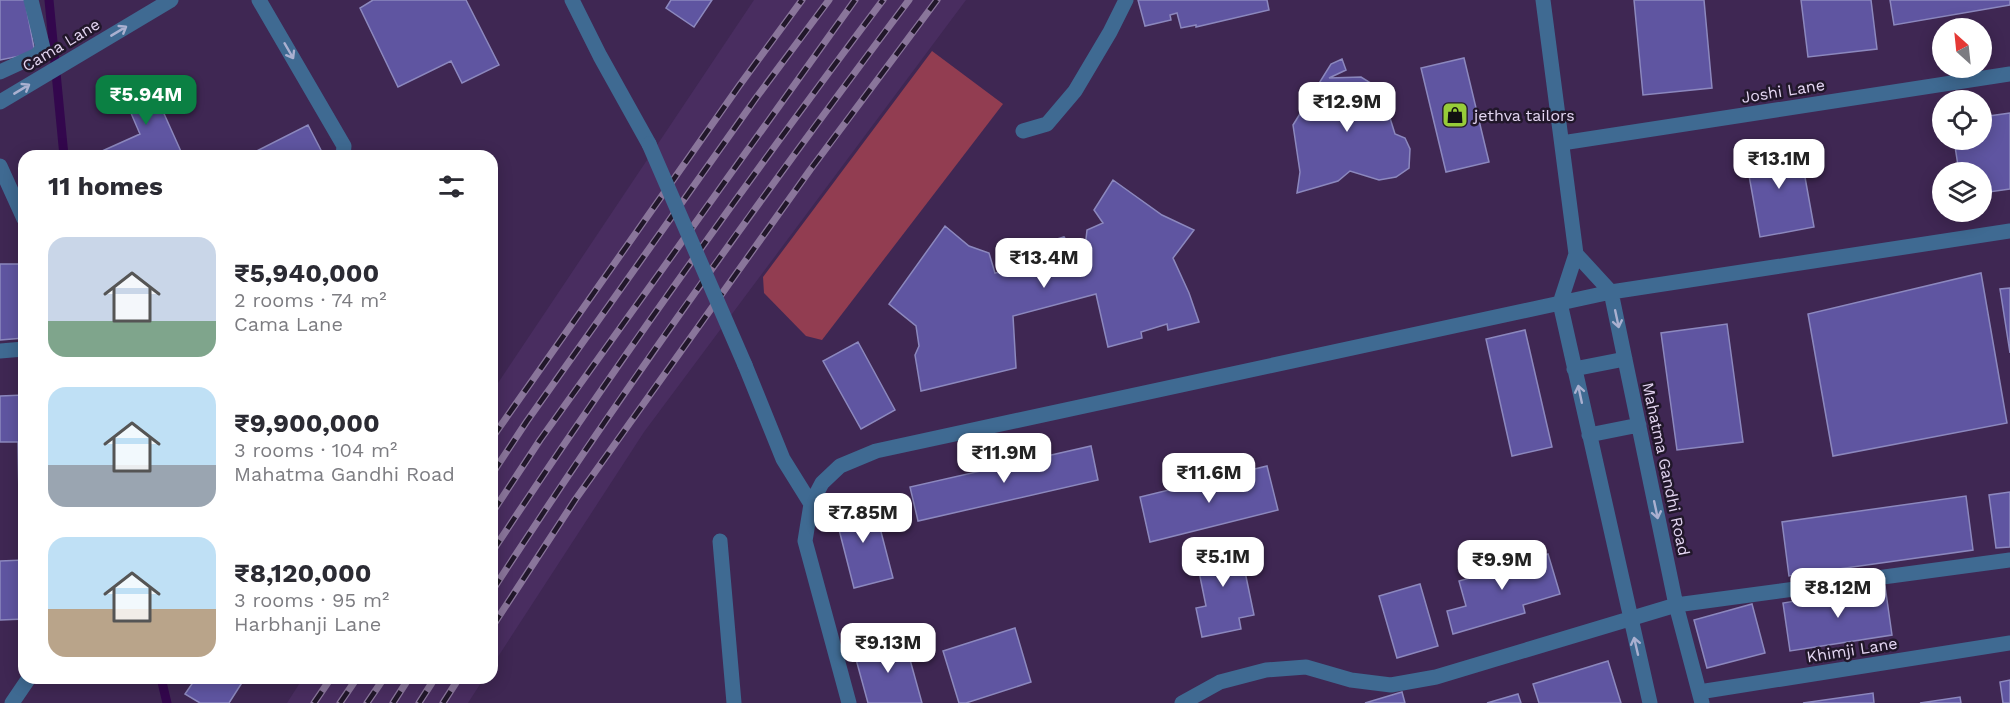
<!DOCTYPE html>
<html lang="en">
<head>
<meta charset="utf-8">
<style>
	body { margin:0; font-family:"Work Sans",sans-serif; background:#f7f7f7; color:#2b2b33; height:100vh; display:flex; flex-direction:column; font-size:22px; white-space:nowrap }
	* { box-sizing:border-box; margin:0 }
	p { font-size:20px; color:#7c7c81 }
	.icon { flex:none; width:33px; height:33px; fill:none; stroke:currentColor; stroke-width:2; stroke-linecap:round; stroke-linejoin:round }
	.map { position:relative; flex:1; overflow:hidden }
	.panel { position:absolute; left:18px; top:150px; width:480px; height:534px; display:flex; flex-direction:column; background:#fff; border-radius:18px; box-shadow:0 3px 15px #0003 }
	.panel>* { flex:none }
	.needle { width:39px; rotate:333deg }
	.fabs { position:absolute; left:1932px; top:18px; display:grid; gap:12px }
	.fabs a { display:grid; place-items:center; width:60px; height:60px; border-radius:50%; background:#fff; box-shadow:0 3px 15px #0003; font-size:30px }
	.price { position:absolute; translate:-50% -51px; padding:0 14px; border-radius:12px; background:#fff; color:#222; font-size:20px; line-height:39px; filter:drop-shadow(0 2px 3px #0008) }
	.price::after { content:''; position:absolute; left:50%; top:36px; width:18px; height:14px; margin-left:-9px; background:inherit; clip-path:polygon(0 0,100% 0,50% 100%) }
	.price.on { background:#0b8043; color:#fff }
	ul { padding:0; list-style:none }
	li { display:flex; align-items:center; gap:18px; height:150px; padding:0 30px }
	li span { display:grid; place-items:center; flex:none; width:168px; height:120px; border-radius:18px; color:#555 }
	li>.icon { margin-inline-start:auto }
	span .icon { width:72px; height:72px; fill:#fffc; stroke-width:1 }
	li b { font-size:26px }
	h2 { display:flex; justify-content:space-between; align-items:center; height:72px; padding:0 30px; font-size:26px }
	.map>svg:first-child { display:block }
</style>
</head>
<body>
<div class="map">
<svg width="2010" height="703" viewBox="0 0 2010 703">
	<rect width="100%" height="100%" fill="#3f2753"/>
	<path fill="#492d60" d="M754,0h212l-322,432 -152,234v-274z
		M303,678h181l-16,25h-181z"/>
	<path fill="#923d51" d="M932,51l71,53 -181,236 -16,-4 -42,-43 -1,-16z"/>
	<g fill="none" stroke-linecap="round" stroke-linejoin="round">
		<path stroke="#33074d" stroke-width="9" d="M49,0l15,156
			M161,678l6,25"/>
	</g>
	<path fill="#5f55a1" stroke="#8c88be" stroke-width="1.5" d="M0,0h25l10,53 -35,7z
		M373,0h93l33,65 -37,18 -11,-22 -53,26 -38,-79z
		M671,0h41l-18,27 -28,-19z
		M1138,0h129l2,10 -73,17v-2l-15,3 -4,-15 -7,2 1,5 -26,6z
		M1634,0h70l8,88 -69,7z
		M1801,0h70l6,49 -69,8z
		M1890,0h120v5l-116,20z
		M1464,58l25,104 -43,10 -25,-104z
		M1342,59l4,11 -17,8 32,-1 13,8 11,17 10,32 10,4 5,11 -1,19 -13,9 -17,3 -29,-9 -12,10 -41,12 3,-21 -7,-47 38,-61z
		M148,78l35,78h-92l49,-22 -19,-44z
		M2010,113v76l-28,4v-21h-23l-5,-32h28v-23z
		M308,125l16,31h-77z
		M1799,144l15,83 -54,10 -15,-84z
		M1113,180l49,35 32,15 -21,28 16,35 10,29 -31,8 -1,-6 -26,8 1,6 -34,9 -12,-53 -83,22 3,52 -95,23 -6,-36 4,-9 -3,-20 -27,-22 56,-78 24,20 20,7 6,20 17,-4 -4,-15 56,-17 11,16 10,-5 2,-18 16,-7 -9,-13z
		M0,264h24v74l-24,2z
		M1981,273l26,150 -174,33 -25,-142z
		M2010,288v65l-10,-64z
		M1727,324l16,118 -66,8 -16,-117z
		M1525,330l27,117 -40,9 -26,-117z
		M858,342l37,68 -34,19 -38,-68z
		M24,395v103h-5l-1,-56h-18v-46z
		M1091,446l7,34 -180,41 -8,-34z
		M1267,466l11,44 -128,32 -10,-45z
		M2010,492v55l-14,1 -7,-53z
		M1966,496l7,54 -184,26 -7,-54z
		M873,501l20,77 -39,10 -20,-78z
		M1238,538l16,77 -15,3 2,11 -39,8 -6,-29 10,-2 -12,-59z
		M1502,554l3,12 43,-12 12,40 -37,11 2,8 -72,21 -6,-23 19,-5 -7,-25 18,-5 -4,-14z
		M24,560v59l-24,1v-59z
		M1420,584l18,62 -41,12 -18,-62z
		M1885,586l7,49 -102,16 -7,-48z
		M1752,604l13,49 -58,15 -13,-48z
		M1015,628l16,54 -65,21h-7l-16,-52z
		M904,638l18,65h-54l-14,-51z
		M1608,661l13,42h-82l-6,-19z
		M196,678h49l-16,25h-29l-15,-9z
		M2010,680v23h-7l-3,-21z
		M1402,692l3,11h-40z
		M1873,693l1,10h-71z
		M1518,694l3,9h-34z
		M1960,697l1,6h-41z"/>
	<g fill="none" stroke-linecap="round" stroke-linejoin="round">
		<path stroke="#3f6a92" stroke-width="15" d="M259,0l85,146 -1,10
			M572,0l28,56 49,88
			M1543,0l33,254 -16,49 90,400
			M0,72l37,-17 6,-7 -12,-48
			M0,102l171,-102
			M1023,131l24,-7 28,-33 35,-59 16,-32
			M1562,143l448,-69
			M0,166l24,53
			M1576,254l35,38 65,313 26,98
			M0,351l24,-2
			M745,365l38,94 28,45
			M1574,369l51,-10
			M1589,435l50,-10
			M720,541l14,162
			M1699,692l311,-49
			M12,703l17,-25
			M849,703l-44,-162 6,-37 11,-21 18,-17 36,-15 735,-159 399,-61
			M1182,703l38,-21 46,-12 40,-3 45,13 40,5 45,-8 240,-72 334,-45"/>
		<g stroke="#8a769b" stroke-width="7">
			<path id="rail" d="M492,438l247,-352 63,-86
				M492,474l35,-53 229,-323 73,-98
				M492,513l48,-73 315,-440
				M492,552c124,-188 256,-372 391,-552
				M492,591c131,-202 272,-398 417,-591
				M492,627l83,-127 235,-330 127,-170
				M314,703l17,-25
				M340,703l17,-25
				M367,703l17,-25
				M393,703l16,-25
				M419,703l16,-25
				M443,703l16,-25"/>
		</g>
		<use href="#rail" stroke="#21172a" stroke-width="4.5" stroke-dasharray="14" stroke-linecap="butt"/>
		<path stroke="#3f6a92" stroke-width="15" d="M649,144l96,221"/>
	</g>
	<defs><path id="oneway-shaft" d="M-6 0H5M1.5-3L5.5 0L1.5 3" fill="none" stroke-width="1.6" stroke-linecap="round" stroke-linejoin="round" transform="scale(1.5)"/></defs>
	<g stroke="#aab0d0">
		<use href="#oneway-shaft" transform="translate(119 31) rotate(-31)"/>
		<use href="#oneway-shaft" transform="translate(289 51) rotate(60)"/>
		<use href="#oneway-shaft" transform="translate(22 89) rotate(-31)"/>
		<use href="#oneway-shaft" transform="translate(1617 319) rotate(78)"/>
		<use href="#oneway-shaft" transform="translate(1580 394) rotate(-102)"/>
		<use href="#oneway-shaft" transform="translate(1656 510) rotate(78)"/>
		<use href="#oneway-shaft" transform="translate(1636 646) rotate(-103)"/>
	</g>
	<defs>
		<g id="shop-square" transform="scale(1.35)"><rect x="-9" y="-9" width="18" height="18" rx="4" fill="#97cc39" stroke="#21172a"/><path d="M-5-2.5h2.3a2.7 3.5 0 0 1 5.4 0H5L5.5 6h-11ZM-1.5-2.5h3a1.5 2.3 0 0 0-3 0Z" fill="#111"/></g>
	</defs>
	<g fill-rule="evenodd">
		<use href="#shop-square" x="1455" y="115"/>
	</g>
	<g text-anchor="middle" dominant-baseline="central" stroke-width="5" stroke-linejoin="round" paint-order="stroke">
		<g font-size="16" fill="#e4d6f2" stroke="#21172a">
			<text transform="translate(61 45) rotate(-31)">Cama Lane</text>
			<text transform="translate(1783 91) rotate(-9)">Joshi Lane</text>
			<text transform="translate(1666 469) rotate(78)">Mahatma Gandhi Road</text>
			<text transform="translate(1852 650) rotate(-9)">Khimji Lane</text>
		</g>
		<g font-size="16" fill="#e4d6f2" stroke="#21172a" text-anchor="start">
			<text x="1474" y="115">jethva tailors</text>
		</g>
	</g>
</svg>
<div class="fabs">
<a><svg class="needle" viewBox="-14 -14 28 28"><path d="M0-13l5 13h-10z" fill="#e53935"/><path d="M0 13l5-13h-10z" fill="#7c7c81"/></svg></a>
<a><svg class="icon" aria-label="locate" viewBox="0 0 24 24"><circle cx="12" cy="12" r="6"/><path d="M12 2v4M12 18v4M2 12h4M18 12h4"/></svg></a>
<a><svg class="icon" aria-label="layers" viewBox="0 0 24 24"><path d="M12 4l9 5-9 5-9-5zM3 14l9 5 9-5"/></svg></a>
</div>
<b class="price on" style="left:146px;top:126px">₹5.94M</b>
<b class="price" style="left:1347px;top:133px">₹12.9M</b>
<b class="price" style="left:1779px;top:190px">₹13.1M</b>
<b class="price" style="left:1044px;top:289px">₹13.4M</b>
<b class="price" style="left:1004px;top:484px">₹11.9M</b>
<b class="price" style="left:1209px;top:504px">₹11.6M</b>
<b class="price" style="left:863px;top:544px">₹7.85M</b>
<b class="price" style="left:1223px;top:588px">₹5.1M</b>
<b class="price" style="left:1502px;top:591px">₹9.9M</b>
<b class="price" style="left:1838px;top:619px">₹8.12M</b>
<b class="price" style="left:888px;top:674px">₹9.13M</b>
<section class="panel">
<h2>11 homes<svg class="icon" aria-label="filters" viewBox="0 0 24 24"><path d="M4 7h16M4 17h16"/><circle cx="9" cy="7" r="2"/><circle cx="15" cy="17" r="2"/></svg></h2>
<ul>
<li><span style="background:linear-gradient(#c9d6e8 70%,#7fa58c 0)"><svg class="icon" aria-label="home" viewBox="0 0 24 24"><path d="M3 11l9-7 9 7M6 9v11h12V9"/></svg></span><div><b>₹5,940,000</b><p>2 rooms · 74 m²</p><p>Cama Lane</p></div></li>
<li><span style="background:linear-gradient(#bfe0f5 65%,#9aa5b1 0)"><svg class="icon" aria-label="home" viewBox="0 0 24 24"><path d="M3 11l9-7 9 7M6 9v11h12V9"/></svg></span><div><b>₹9,900,000</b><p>3 rooms · 104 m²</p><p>Mahatma Gandhi Road</p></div></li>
<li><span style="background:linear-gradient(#bfe0f5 60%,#b9a48a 0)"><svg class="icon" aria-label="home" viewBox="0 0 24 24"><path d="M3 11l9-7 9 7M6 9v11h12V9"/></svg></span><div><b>₹8,120,000</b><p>3 rooms · 95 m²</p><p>Harbhanji Lane</p></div></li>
</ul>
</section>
</div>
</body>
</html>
